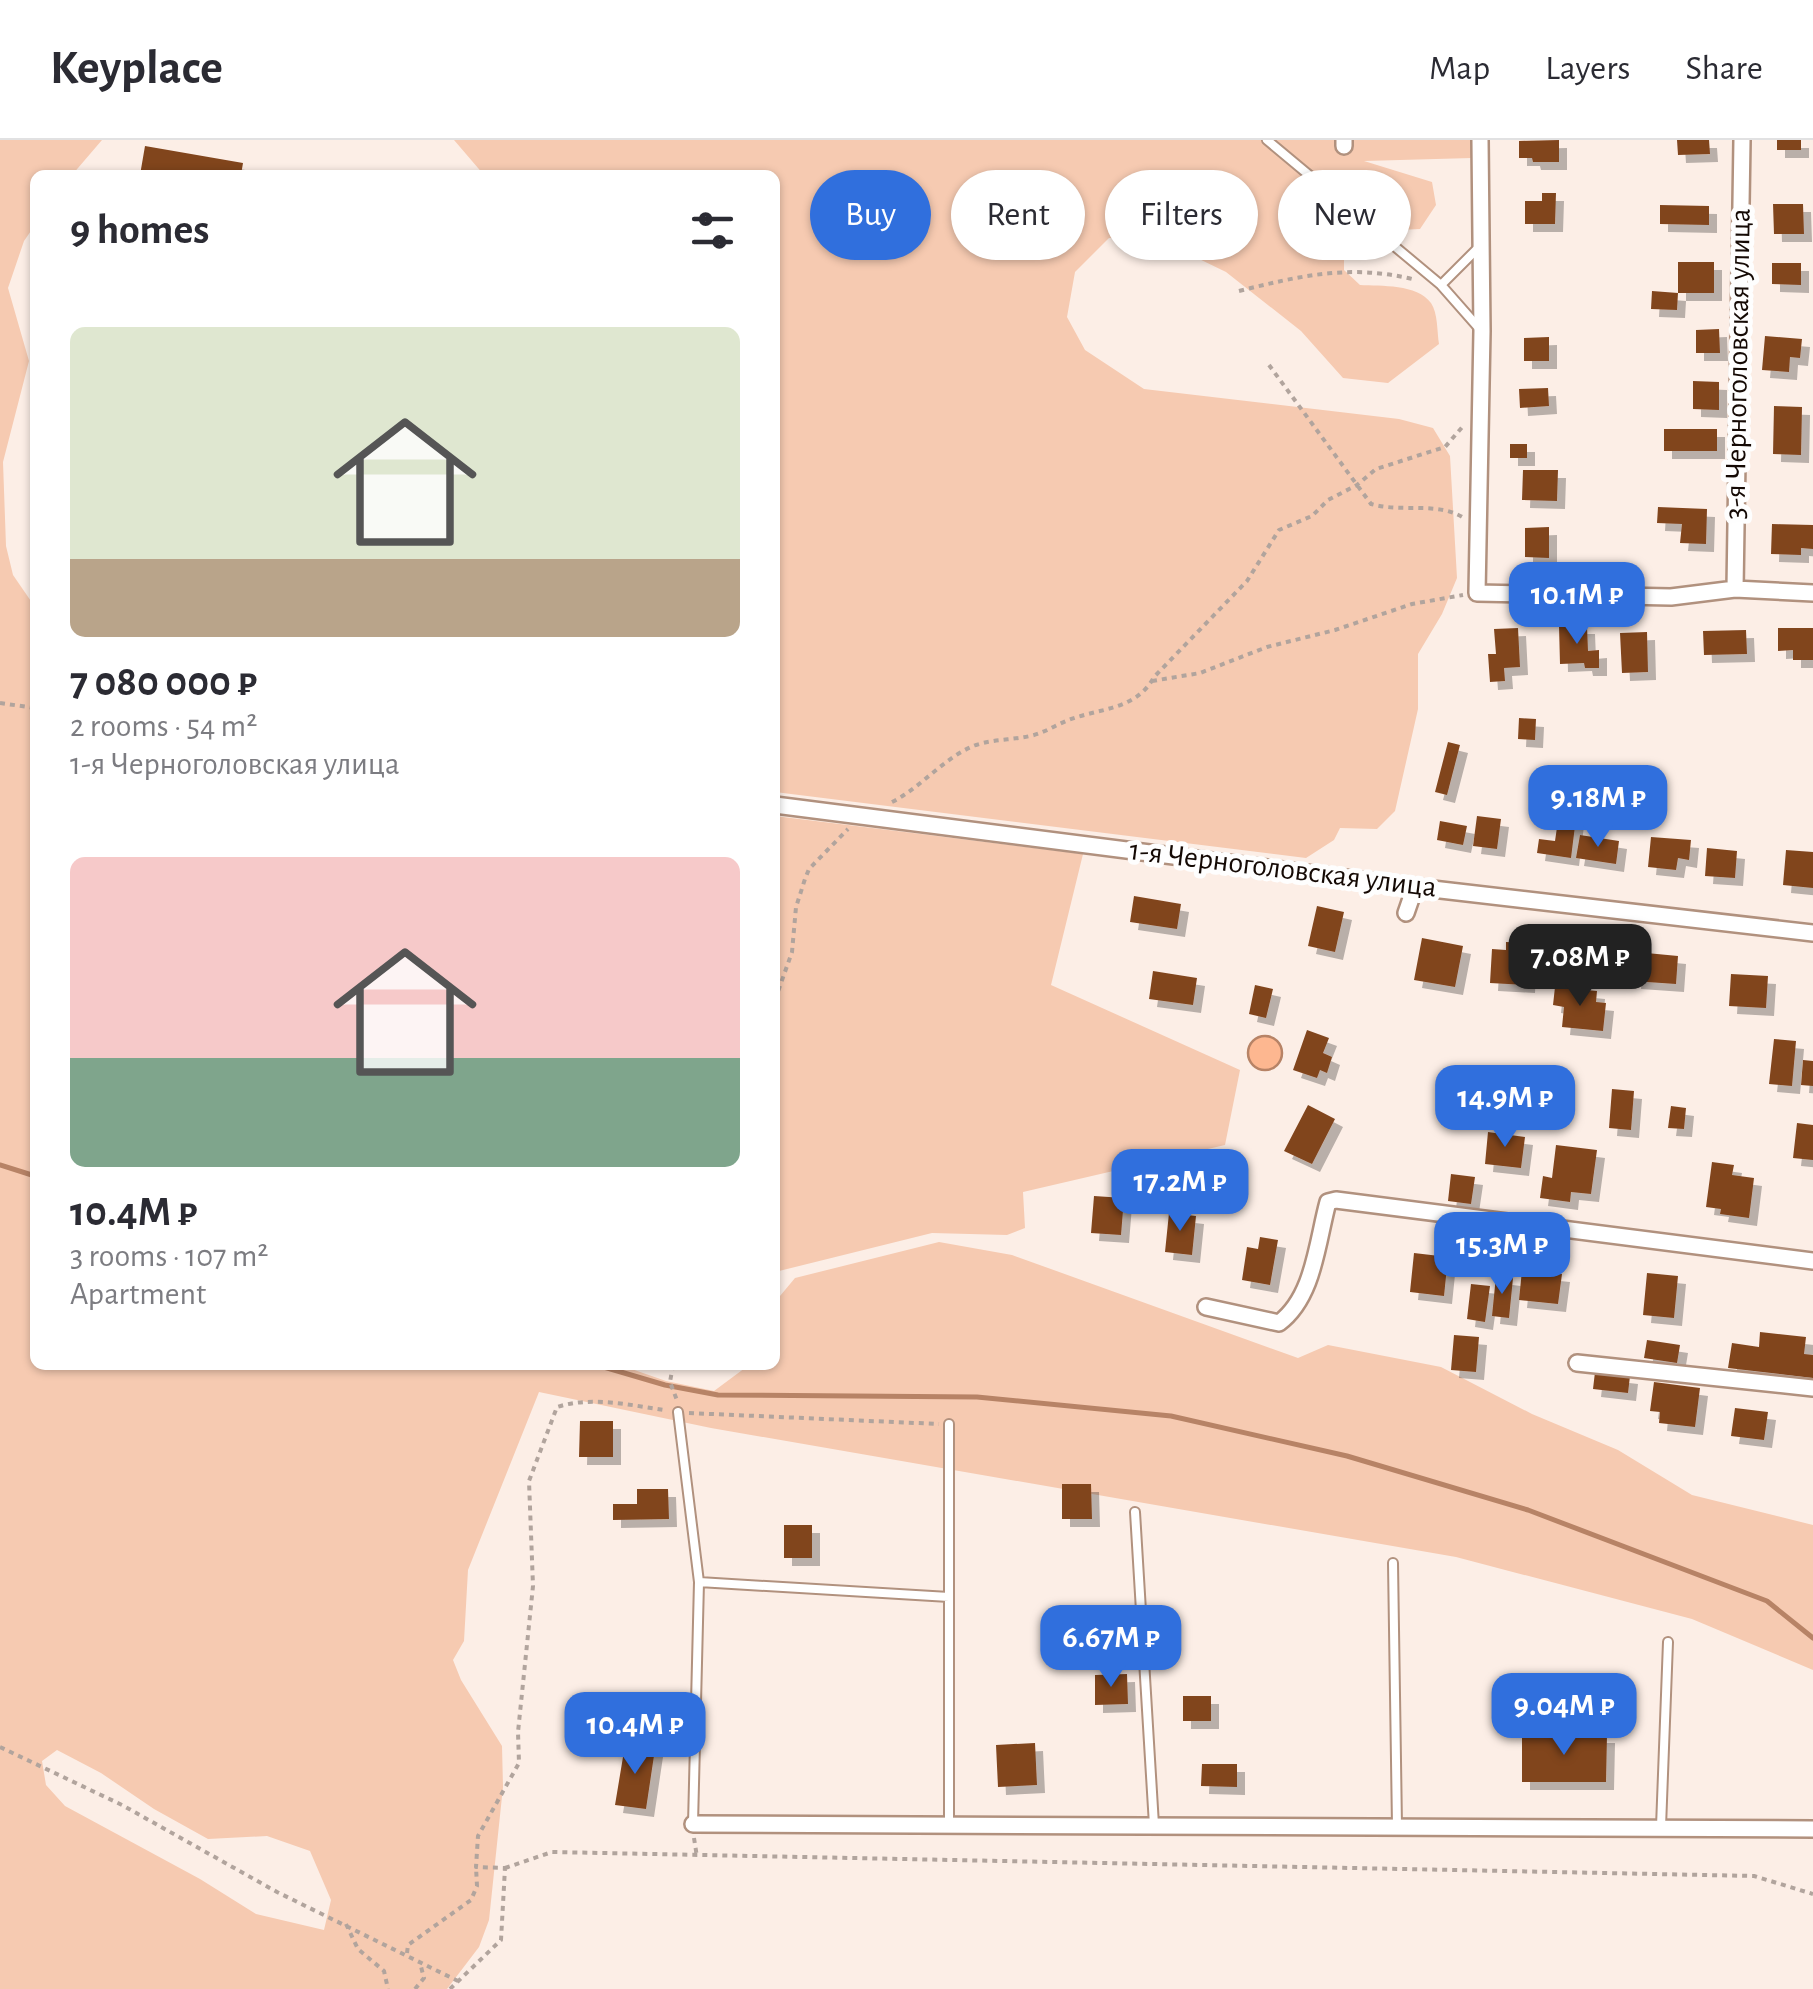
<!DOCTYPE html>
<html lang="en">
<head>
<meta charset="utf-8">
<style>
	body { margin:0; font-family:"Alegreya Sans",sans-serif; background:#f2f2f3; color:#2b2b33; height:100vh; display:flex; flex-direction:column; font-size:38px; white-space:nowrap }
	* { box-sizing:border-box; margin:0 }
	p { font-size:32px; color:#7c7c81 }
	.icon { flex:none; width:55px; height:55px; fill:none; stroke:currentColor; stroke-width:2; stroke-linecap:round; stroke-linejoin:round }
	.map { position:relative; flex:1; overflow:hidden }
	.sheet { position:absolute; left:30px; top:30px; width:750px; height:1200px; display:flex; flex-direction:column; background:#fff; border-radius:15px; box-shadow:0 2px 8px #0004 }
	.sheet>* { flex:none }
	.top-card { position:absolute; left:810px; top:30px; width:852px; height:90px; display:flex; gap:20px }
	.price { position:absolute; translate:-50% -85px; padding:0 22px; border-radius:20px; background:#306fdd; color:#fff; font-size:32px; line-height:65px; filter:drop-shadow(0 2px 5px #0008) }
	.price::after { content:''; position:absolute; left:50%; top:60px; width:30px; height:22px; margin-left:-15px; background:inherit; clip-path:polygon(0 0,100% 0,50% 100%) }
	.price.on { background:#222; color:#fff }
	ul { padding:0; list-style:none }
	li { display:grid; align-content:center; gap:20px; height:530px; padding:0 40px }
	li span { display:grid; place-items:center; height:310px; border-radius:15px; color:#555 }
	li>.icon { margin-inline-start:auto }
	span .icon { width:180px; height:180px; fill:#fffc; stroke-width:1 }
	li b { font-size:42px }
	h2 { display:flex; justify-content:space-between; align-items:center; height:120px; padding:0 40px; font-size:42px }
	.tag { padding:0 35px; border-radius:45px; background:#fff; box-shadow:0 2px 8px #0004; font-size:35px; line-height:90px }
	.tag.on { background:#306fdd; color:#fff }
	header { display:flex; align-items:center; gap:60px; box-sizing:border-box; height:140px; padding:0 50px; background:#fff; border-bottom:2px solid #e1e1e2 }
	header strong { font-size:48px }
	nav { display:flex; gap:55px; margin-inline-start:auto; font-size:35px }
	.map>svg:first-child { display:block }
</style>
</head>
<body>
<header>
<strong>Keyplace</strong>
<nav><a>Map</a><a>Layers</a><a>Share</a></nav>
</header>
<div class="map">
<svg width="1813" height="1849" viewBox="0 0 1813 1849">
	<defs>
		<filter id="shadow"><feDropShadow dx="8" dy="8" stdDeviation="0" flood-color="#0004"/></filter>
	</defs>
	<rect width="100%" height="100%" fill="#fceee6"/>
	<path fill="#f6cab1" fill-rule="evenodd" d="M0,0h102l-30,35h-37v50l-11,16 -16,47 21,73 -26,101 3,84 7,29 22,32v758h585l46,16 48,10 35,-26h26v-63l20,-24 144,-36 73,13 286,103 30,-13 113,22 91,47 86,36 74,45 121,30v145l-121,-51 -236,-62 -745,-129 -172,-36 -71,178 -4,71 -11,19 8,20 41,66 1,41 -14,133 -10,27 -32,42h-447zM57,1610l44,23 53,36 54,30 59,-3 43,15 21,49 -7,30 -68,-16 -56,-35 -135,-73 -19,-21 -4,-24z
		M454,0h1018v18l-108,3 68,21 4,23 -16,24 -61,3 -15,17v21l16,15c21,1 57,-1 71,18 7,10 6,29 8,41l-51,39 -45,-5 -42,-47 -75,-59 -68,-33 -49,-1 -34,34 -8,45 18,33 59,39 255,30 34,9 17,28 7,122 -15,36 -24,40v55l-23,102 -18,18 -37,-1 -6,12 -28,18 -531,-66v-617h-291z
		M775,676l308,38 -32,131 189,85 -15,75 -202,47 2,36 -18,7 -75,-2 -157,39z"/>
	<path fill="#fdb790" stroke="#b78366" stroke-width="2.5" d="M1248 913a17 17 0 1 1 34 0a17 17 0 1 1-34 0Z"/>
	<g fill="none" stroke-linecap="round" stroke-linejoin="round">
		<path stroke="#b78366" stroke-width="5" d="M0,1025l35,11
			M597,1225l68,20 53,10 259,2 194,19 176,40 181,54 239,91 46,37"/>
	</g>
	<path fill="#81451e" filter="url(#shadow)" d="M1559,0v22h-26l-1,-4h-13v-17z
		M1677,0h32l1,14 -32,1z
		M1777,0h24v10h-24z
		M145,6l98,17 -2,12h-101z
		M1542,53h14l-1,31h-30v-23h17z
		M1773,64h30l1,30h-30z
		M1660,65l49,1v19l-49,-1z
		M1678,122h36v31h-36z
		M1772,123h29v22l-29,-1z
		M1652,151l26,2 -1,17 -26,-1z
		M1719,189l1,24h-24v-23z
		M1765,196l37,3 -2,19 -10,-1 -1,15 -27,-2z
		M1549,197v24h-25v-23z
		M1693,241l26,1v28l-26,-1z
		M1548,248l1,18 -29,2 -1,-19z
		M1774,266l28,1 -1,48 -28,-1z
		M1664,289h53v22h-53z
		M1510,304h17v14h-17z
		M1523,330h35l-1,31 -35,-1z
		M1658,367l49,2 -1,35 -26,-1 2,-19 -25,-1z
		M1772,384l41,1v24l-12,-1v7l-30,-1z
		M1549,387v31l-24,-1v-29z
		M1559,486h28l1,25 11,-1v18h-14l-1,-5 -24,1z
		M1518,488l2,39 -16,1 1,13 -15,1 -2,-28h8l-2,-25z
		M1778,488h35v32h-20v-10l-15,1z
		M1746,490l1,24 -43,1 -1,-24z
		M1647,492l1,40 -26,1 -2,-40z
		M1519,578l17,1 -1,21 -17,-1z
		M1448,602l12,3 -13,50 -12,-3z
		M1561,660l17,2 -7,56 -34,-5 2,-14 16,2z
		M1477,676l24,3 -4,30 -24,-3z
		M1440,681l27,5 -4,19 -26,-5z
		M1580,695l39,6 -3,23 -40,-6z
		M1651,697l40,3 -2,20 -11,-2 -2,12 -28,-3z
		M1707,708l30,3 -2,27 -30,-2z
		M1786,710l27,2v36l-30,-3z
		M1134,756l47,8 -4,25 -47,-7z
		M1317,766l27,6 -9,40 -27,-6z
		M1422,798l41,8 -8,41 -41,-7z
		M1506,802l23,1 -2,42 -37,-2 2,-34 14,1z
		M1636,812l42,4 -2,28 -43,-3z
		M1153,831l44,7 -4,27 -44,-6z
		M1731,834l37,2 -2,32 -37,-2z
		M1255,845l18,4 -7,29 -17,-4z
		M1555,847l42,4 -1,11 10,1 -3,28 -41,-4 2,-20 -11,-2z
		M1307,890l22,8 -6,15 9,4 -5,16 -7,-3 -3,8 -24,-8z
		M1774,899l22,2 -4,45 -23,-2z
		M1803,920l10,1v25l-12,-1z
		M1516,930l31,3 -3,28 -31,-3z
		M1612,949l22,2 -3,39 -22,-2z
		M1308,965l27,14 -23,45 -28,-13z
		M1671,966l15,2 -2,21 -16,-1z
		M1797,983l16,2v35l-20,-2z
		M1488,992l37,5 -4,31 -36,-4z
		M1556,1005l41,5 -6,44 -20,-2 -1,10 -30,-4 3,-22 9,2z
		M1712,1022l22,3 -2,10 22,3 -5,40 -29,-4 1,-5 -15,-2z
		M1451,1034l24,3 -4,27 -23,-3z
		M1094,1056l30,2 -3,37 -30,-2z
		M1169,1073l27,3 -4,39 -27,-3z
		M1260,1097l18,3 -8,45 -28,-5 5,-33 11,2z
		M1414,1113l34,4 -4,39 -34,-4z
		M1522,1130l40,4 -4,30 -39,-4z
		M1647,1133l31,3 -4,42 -31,-3z
		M1496,1136l17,2 -4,40 -17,-2z
		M1471,1144l19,2 -5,36 -18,-3z
		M1760,1192l46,5 -2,17 9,1v23l-85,-10 4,-25 27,4z
		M1454,1195l25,2 -3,35 -25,-2z
		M1647,1200l33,5 -3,18 -33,-5z
		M1595,1232l35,4 -2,17 -35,-4z
		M1654,1242l46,6 -5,39 -36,-4 1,-11 -10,-1z
		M1735,1268l33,4 -4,28 -33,-4z
		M580,1281h33v36h-34z
		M1062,1344h29l1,35h-30z
		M637,1349h31l1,30 -56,1v-16h24z
		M784,1385h28v33h-28z
		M1127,1534l1,30 -33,1v-30z
		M1183,1556h28v25h-28z
		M1522,1595h85l-1,47h-84z
		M1035,1603l2,42 -39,2 -2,-42z
		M625,1605l30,4 -9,60 -31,-4z
		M1202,1624h35v23l-36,-1z"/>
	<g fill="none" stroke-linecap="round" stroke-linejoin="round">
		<g stroke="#b1917e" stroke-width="12">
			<path id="service" d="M1267,0l174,145 37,-37
				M1441,145l37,42
				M678,1272l21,170 -6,242
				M949,1284v400
				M1135,1372l19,313
				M1393,1423l4,263
				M699,1442l250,15
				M1661,1687l7,-185"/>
		</g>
		<g stroke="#b1917e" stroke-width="20">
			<path id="minor" d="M1344,0v6
				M1480,0l2,191 -5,262 194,4 64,-8 78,4
				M1735,449l7,-449
				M775,665l640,82 398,46
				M1406,773l9,-26
				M1206,1167l73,16c35,-26 38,-81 49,-121l8,-2 477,61
				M1577,1223l236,25
				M693,1684l1120,5"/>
		</g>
		<path stroke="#b1a49d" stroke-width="4" stroke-dasharray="5 5" stroke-linecap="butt" d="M1239,151c60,-15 111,-27 173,-12
			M1269,225l102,139c31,9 66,-3 93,14
			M1152,541l48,-8 67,-26 68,-17 77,-26 51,-9
			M0,563l35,5
			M892,662c30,-15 52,-45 84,-57 18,-6 36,-5 54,-9 14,-3 24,-10 36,-15 31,-13 70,-10 88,-44l93,-96 32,-51 33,-14 16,-16 29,-15 19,-16 69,-22 19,-22
			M775,860l17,-48 4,-45 9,-28 4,-10 39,-40
			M673,1225l-3,17 8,21
			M689,1273l250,11
			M0,1607l122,58 155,87 181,89
			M694,1698l3,19
			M505,1728l47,-16 1202,24 59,18
			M346,1784l12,25 26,22 4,18
			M407,1813l1,-8 63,-45 6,-14 -1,-19
			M415,1849l9,-11 -4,-15
			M450,1849l51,-49 4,-72 -29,-1 2,-31 41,-73 -1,-31 15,-146 -4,-105 28,-74c34,-11 73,-2 107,3"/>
		<use href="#service" stroke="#fff" stroke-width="8"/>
		<use href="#minor" stroke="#fff" stroke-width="15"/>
	</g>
	<g text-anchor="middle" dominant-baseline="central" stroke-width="10" stroke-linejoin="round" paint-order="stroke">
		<g font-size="30" fill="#140904" stroke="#fefefe">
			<text transform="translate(1738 224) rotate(-89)">3-я Черноголовская улица</text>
			<text transform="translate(1283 729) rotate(7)">1-я Черноголовская улица</text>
		</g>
	</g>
</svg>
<b class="price" style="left:1577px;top:507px">10.1M ₽</b>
<b class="price" style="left:1598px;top:710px">9.18M ₽</b>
<b class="price on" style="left:1580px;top:869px">7.08M ₽</b>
<b class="price" style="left:1505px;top:1010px">14.9M ₽</b>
<b class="price" style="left:1180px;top:1094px">17.2M ₽</b>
<b class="price" style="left:1502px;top:1157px">15.3M ₽</b>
<b class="price" style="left:1111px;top:1550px">6.67M ₽</b>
<b class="price" style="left:1564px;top:1618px">9.04M ₽</b>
<b class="price" style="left:635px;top:1637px">10.4M ₽</b>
<div class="top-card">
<a class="tag on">Buy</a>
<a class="tag">Rent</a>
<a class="tag">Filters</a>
<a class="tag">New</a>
</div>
<section class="sheet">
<h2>9 homes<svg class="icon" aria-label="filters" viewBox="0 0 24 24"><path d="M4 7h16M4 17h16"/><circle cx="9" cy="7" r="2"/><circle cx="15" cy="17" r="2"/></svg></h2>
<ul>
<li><span style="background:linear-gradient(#dfe7d0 75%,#b9a48a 0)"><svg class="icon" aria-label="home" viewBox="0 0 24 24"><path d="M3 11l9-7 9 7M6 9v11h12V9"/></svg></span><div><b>7 080 000 ₽</b><p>2 rooms · 54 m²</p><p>1-я Черноголовская улица</p></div></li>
<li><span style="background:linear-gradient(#f6c9c9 65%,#7fa58c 0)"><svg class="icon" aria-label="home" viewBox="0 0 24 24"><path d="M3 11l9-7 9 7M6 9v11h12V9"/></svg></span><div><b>10.4M ₽</b><p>3 rooms · 107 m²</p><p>Apartment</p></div></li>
</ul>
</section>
</div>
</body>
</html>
